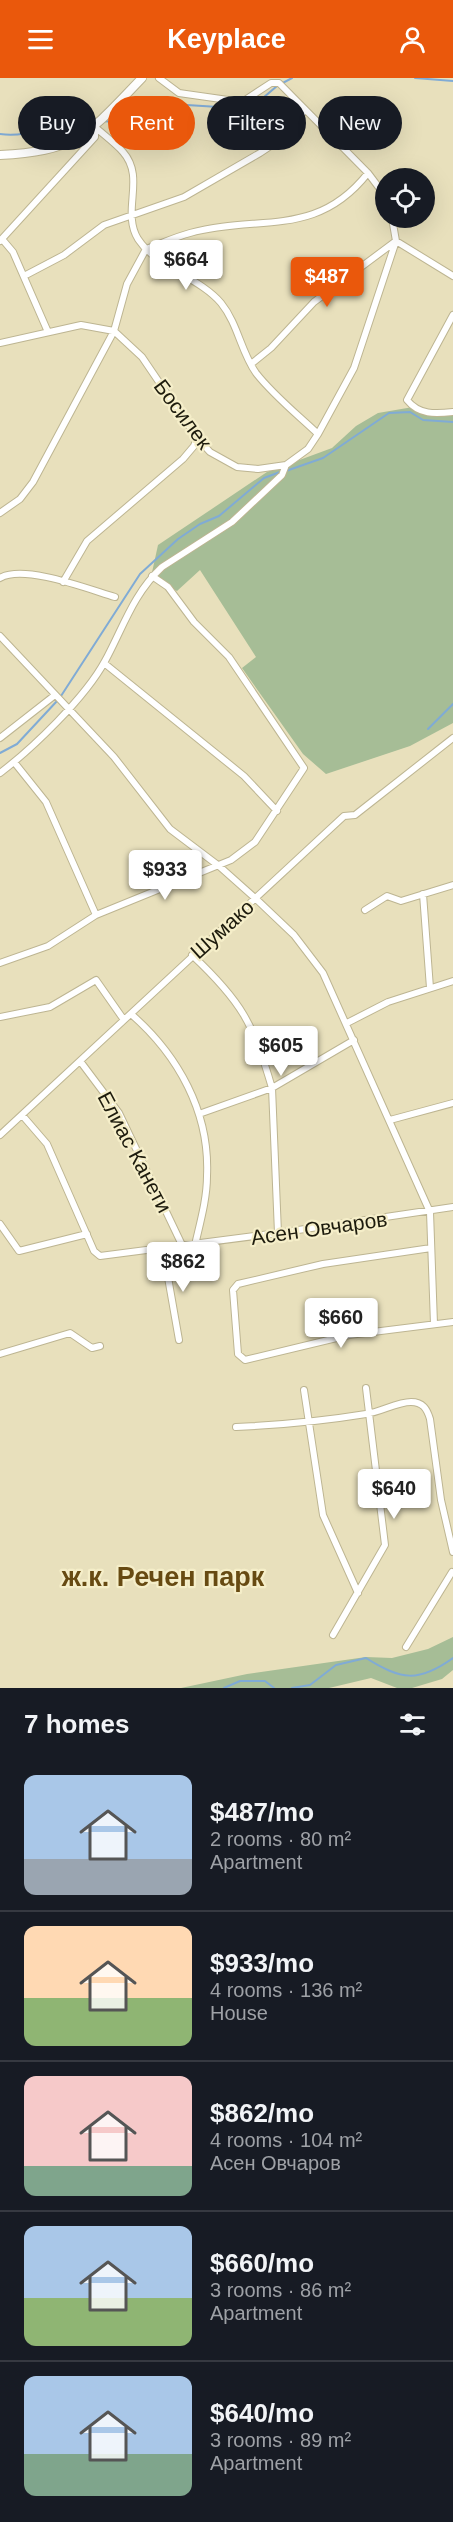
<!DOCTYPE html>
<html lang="en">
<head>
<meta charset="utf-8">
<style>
	body { margin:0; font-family:Arial,sans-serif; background:#20242c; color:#f1f3f6; height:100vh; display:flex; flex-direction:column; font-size:22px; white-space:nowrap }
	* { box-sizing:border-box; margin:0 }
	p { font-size:20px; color:#9ea1a6 }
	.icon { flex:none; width:33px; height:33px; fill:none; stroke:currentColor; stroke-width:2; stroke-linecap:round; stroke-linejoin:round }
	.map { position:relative; height:1610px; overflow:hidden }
	.panel { display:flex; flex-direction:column; background:#171b24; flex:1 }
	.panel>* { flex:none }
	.top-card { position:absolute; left:18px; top:18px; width:417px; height:54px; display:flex; gap:12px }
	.tools { position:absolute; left:375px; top:90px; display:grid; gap:12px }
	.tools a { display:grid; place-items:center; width:60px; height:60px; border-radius:50%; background:#171b24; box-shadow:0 6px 24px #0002; font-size:30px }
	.price { position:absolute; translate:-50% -51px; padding:0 14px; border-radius:6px; background:#fff; color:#222; font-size:20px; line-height:39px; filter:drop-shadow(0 2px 3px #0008) }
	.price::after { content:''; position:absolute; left:50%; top:36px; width:18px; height:14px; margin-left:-9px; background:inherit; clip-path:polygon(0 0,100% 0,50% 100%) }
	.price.on { background:#ea580c; color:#fff }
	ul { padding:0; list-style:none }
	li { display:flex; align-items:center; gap:18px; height:150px; padding:0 24px }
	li+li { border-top:2px solid #363941 }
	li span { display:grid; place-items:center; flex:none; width:168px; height:120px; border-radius:12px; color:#555 }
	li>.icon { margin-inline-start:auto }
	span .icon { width:72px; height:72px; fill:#fffc; stroke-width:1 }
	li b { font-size:26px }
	h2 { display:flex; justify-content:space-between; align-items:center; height:72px; padding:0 24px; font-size:26px }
	.tag { padding:0 21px; border-radius:27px; background:#171b24; box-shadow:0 6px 24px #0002; font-size:21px; line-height:54px }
	.tag.on { background:#ea580c; color:#fff }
	header { display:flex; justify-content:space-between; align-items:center; height:78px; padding:0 24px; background:#ea580c; color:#fff; font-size:27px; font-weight:700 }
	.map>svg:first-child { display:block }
</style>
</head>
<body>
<header><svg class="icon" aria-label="menu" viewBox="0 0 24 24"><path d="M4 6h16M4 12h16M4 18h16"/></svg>Keyplace<svg class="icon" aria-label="person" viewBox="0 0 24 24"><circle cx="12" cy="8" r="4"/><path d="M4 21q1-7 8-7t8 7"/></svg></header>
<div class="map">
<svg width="453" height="1610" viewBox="0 0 453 1610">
	<rect width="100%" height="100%" fill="#e8e0bc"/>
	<path fill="#a6bd96" d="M413,329l16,7 24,-2v311l-43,23 -84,28 -23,-20 -61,-86 14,-11 -56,-87 -23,21 -26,-14 7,-32 109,-73 65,-24 24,-22 22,-13z
		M453,1559v33l-11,9 -30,9h-15l-26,-10 -42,10h-148l66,-14 119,-17 26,1 36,-9z"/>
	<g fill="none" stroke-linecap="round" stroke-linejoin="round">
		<path stroke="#80abd5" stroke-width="2" d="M415,0l38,3
			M102,43l41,3 28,-20 79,5 27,-23 15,-8
			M0,56c33,5 62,-16 97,-13
			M286,393l37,-13 66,-45 21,-1 13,8 30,2
			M61,618l79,-122 38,-35 22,-15 19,-8 45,-38 16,-6
			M428,651l25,-25
			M0,675l17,-9 40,-43
			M224,1610l16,-7h25l9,7
			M292,1610l18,-3 26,-20 30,-7c35,22 52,25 87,0"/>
		<g stroke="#bdb592" stroke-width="8">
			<path id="street" d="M159,0l20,15 63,9 29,-19h8l89,90 18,24
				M95,49c9,8 20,16 28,25 23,26 -2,59 15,87 19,29 61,38 83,64 17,21 20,49 35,70 17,22 42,42 62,61
				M2,161l11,13 35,80
				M0,163l95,-104v-10
				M24,198l40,-21 40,-30 80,-28 76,-44 18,-12 27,-31
				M453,237l-46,85c12,15 28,14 46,12
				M0,265l81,-18 33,6 28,26 55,81 13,14 27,15 21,2 28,-4 22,-16 10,-15 36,-66 42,-127 -4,-23
				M251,286l20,-16 43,-46 82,-61 57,35
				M0,435l20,-14 13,-17 81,-151 13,-47 19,-35c14,-5 29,-12 44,-16 69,-19 126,6 178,-60
				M0,500c24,-14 88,11 115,19
				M63,504l24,-41 96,-82 11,-13 3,-8
				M0,558l114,121 56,72 49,37 36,32 39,37 29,38 107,239 4,112
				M104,585l140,113 33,35
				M0,660l55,-43
				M14,684l32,40 50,113
				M0,695c33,-25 85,-75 105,-112 18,-33 28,-67 57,-94l70,-45 50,-47 4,-10
				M423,816l7,94
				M365,832l22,-14 14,5 52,-16
				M192,877c50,47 61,68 80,133l6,145
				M0,885l48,-17 48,-31 135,-55 24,-18 49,-74 -75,-111 -35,-35 -26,-35 -16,-11
				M131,936c47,41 79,98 76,162 0,23 -7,47 -12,69
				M0,939l50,-10 46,-27 28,40
				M347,945l41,-21 65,-21
				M80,983l39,52 64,134
				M199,1036l73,-26 82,-48
				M22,1037l25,29 47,107 6,5 178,-23 175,-26
				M390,1042l63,-17
				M0,1057l344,-319 11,-1 98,-77
				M0,1146l19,27 68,-17
				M431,1170l-108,16 -85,20 -5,6 5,64 7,6 104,-25 104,-13
				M163,1171l16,91
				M0,1276l70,-21 22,15 8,-2
				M304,1312l19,125 35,78
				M236,1349c44,-2 87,-6 130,-13 15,-2 31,-12 45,-12 12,0 16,7 19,17l11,81 12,52
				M333,1557l52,-90 -19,-157
				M406,1569l46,-75"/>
		</g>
		<g stroke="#bdb592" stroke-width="10">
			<path id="secondary" d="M0,77c78,-3 91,-24 142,-77"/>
		</g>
		<use href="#street" stroke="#fff" stroke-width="6"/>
		<use href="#secondary" stroke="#fff" stroke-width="8"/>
	</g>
	<g text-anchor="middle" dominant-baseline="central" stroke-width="4.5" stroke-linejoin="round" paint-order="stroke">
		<g font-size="21" fill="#1d1b0d" stroke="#f5eec9">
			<text transform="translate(183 336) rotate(53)">Босилек</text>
			<text transform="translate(222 851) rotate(-42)">Шумако</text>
			<text transform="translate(135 1074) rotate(62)">Елиас Канети</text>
			<text transform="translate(319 1150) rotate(-8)">Асен Овчаров</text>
		</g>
		<g font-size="27" font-weight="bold" fill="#674a12" stroke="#f5eec9">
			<text x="163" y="1499">ж.к. Речен парк</text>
		</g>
	</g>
</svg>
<div class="tools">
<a><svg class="icon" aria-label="locate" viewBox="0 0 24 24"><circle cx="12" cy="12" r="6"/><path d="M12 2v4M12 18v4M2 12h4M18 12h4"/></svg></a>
</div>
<b class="price" style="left:186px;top:213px">$664</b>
<b class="price on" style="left:327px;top:230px">$487</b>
<b class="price" style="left:165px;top:823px">$933</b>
<b class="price" style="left:281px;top:999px">$605</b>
<b class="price" style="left:183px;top:1215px">$862</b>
<b class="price" style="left:341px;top:1271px">$660</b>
<b class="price" style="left:394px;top:1442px">$640</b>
<div class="top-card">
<a class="tag">Buy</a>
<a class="tag on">Rent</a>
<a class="tag">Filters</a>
<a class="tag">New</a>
</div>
</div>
<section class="panel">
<h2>7 homes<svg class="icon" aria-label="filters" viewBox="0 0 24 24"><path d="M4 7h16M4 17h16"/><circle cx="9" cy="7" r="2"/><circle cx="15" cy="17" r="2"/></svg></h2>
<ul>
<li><span style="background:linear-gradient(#a9c7e8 70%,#9aa5b1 0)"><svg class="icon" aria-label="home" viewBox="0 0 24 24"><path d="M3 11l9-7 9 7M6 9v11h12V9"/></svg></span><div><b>$487/mo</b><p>2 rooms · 80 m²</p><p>Apartment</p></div></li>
<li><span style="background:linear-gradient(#ffd9b3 60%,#8fb573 0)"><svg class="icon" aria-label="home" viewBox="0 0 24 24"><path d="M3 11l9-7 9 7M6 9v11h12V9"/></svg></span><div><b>$933/mo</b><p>4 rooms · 136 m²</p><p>House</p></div></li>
<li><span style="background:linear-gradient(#f6c9c9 75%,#7fa58c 0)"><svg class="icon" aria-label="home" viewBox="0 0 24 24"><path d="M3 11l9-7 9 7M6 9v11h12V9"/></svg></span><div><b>$862/mo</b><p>4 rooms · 104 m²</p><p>Асен Овчаров</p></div></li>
<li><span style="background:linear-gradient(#a9c7e8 60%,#8fb573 0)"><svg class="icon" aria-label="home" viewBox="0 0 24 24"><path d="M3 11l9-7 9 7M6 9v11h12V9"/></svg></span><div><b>$660/mo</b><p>3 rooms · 86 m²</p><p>Apartment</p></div></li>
<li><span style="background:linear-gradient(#a9c7e8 65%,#7fa58c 0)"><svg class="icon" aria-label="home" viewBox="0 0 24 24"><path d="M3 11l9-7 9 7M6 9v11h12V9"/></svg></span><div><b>$640/mo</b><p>3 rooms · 89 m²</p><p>Apartment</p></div></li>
</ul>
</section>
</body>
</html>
